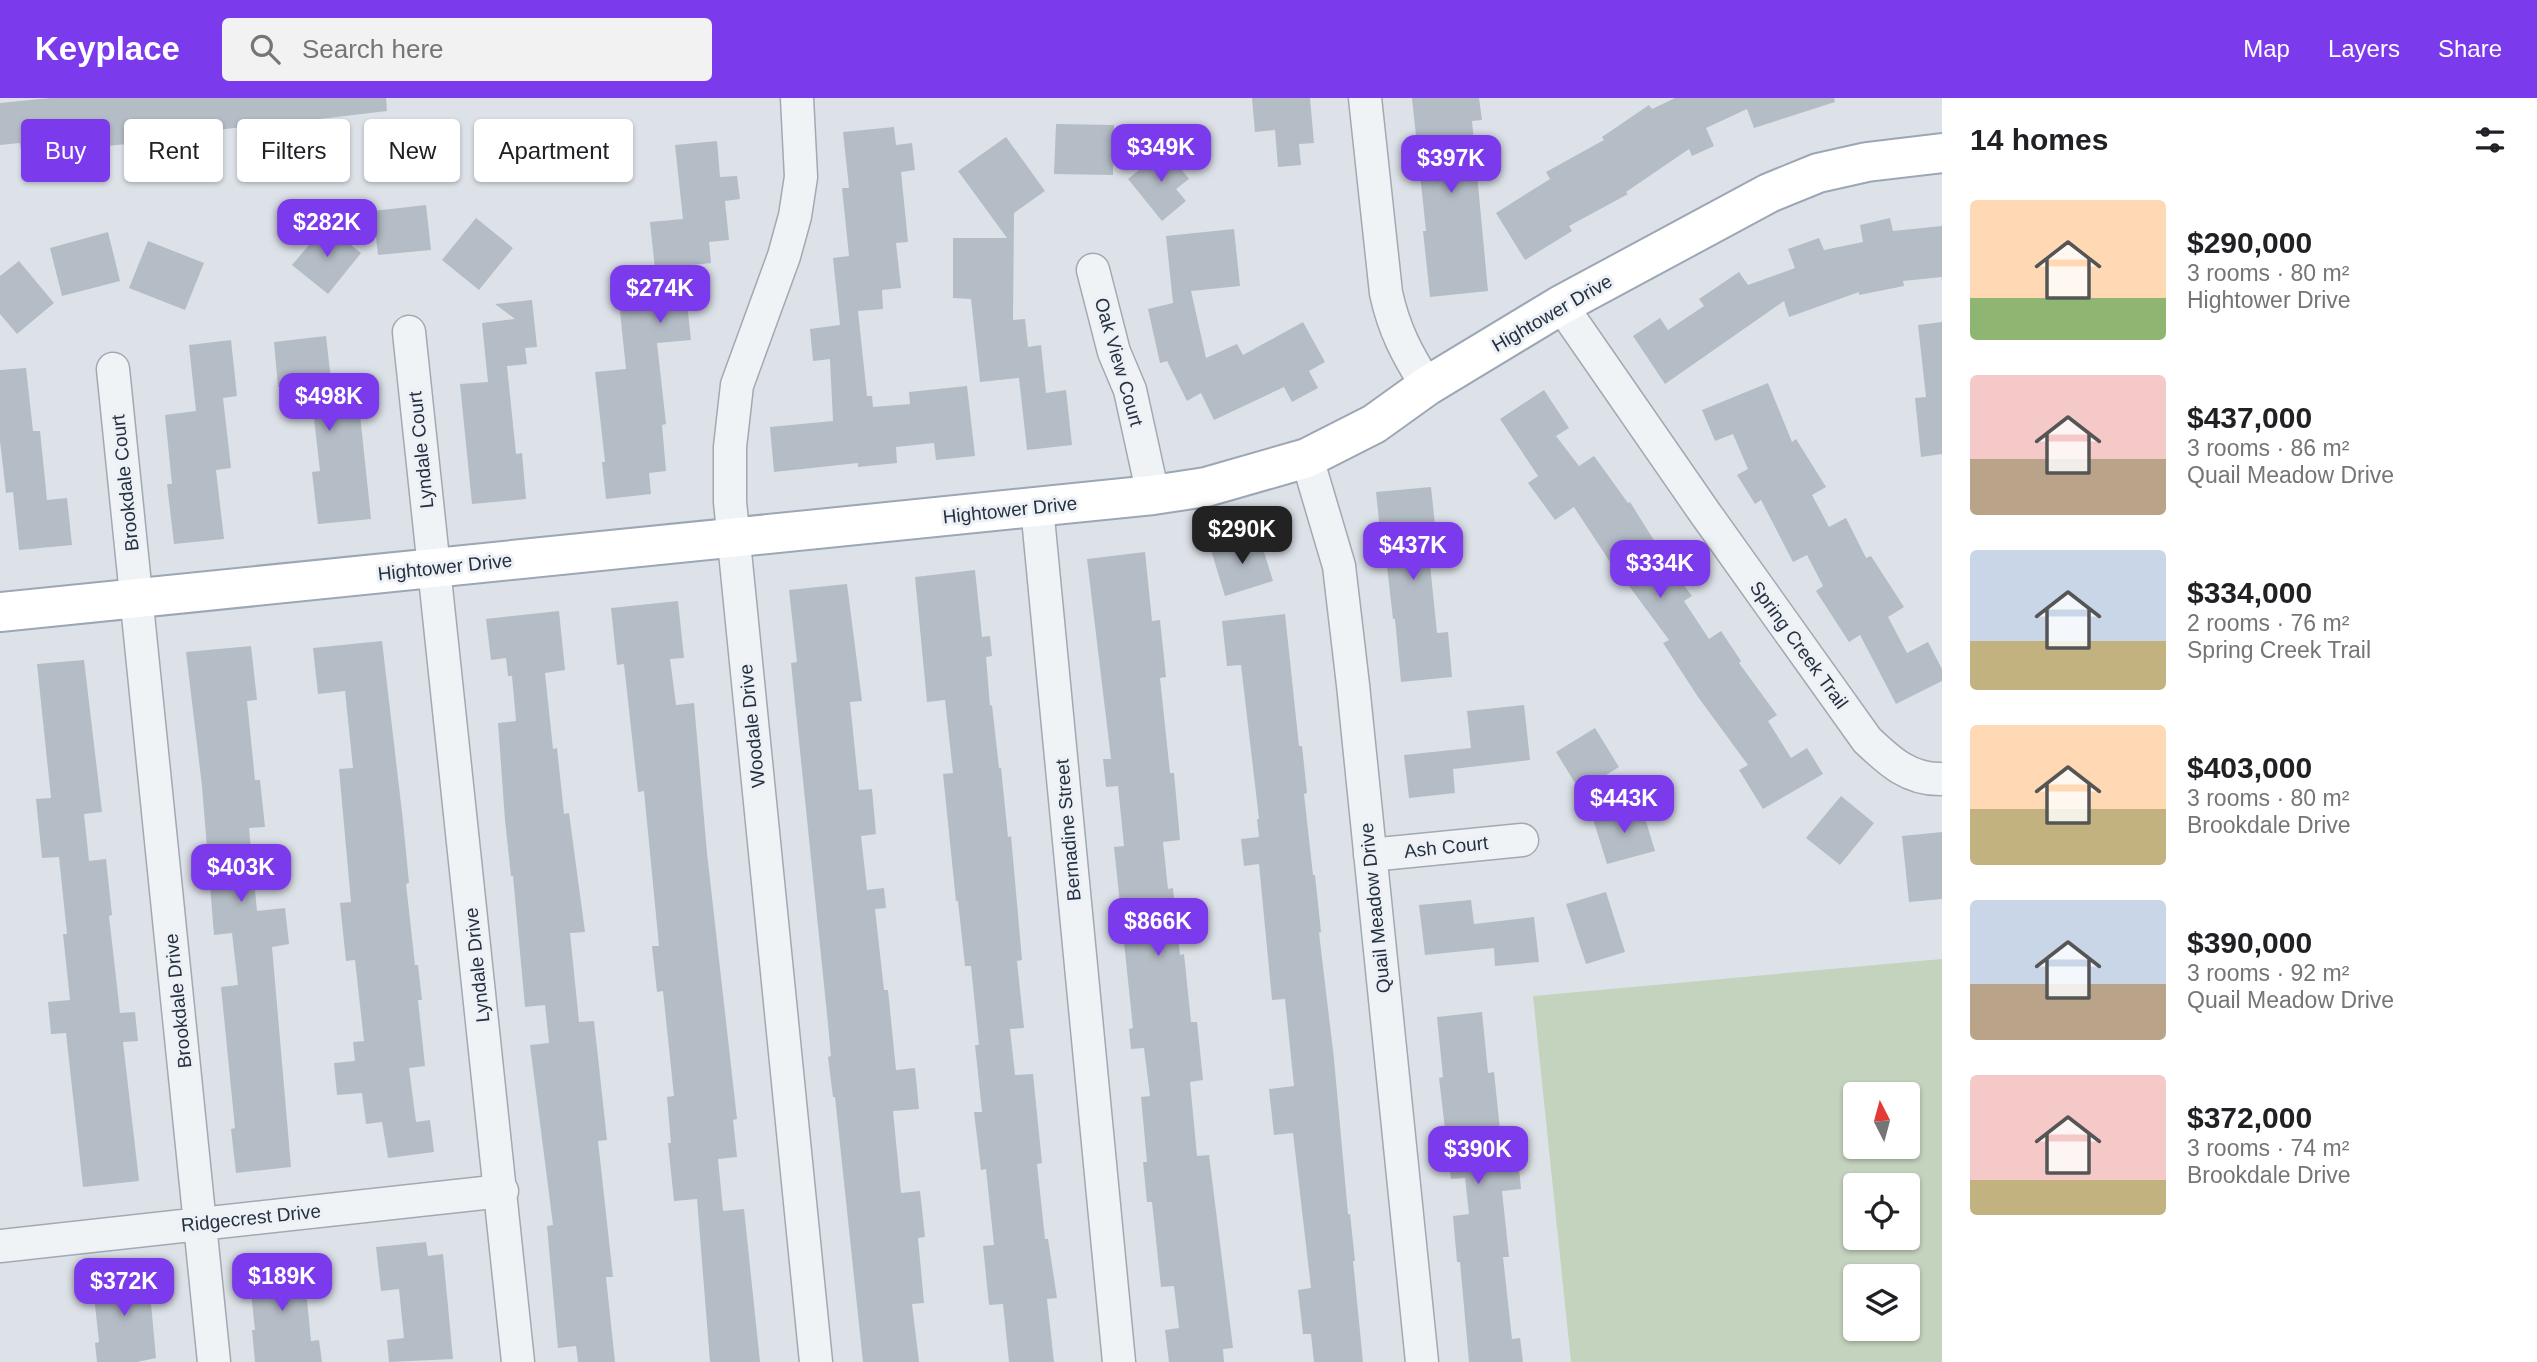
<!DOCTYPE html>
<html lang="en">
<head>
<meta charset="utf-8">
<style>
	body { margin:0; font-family:Arial,sans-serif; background:#f2f2f2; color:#202124; height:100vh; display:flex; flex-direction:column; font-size:26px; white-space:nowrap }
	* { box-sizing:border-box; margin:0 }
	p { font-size:23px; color:#757577 }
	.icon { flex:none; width:38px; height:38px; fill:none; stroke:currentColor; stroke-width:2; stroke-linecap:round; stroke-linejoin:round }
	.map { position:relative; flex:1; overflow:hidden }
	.drawer { display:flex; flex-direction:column; background:#fff; width:595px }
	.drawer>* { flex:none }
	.hud { position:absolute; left:21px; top:21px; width:665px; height:63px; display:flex; gap:14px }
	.needle { width:46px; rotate:354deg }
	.tools { position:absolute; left:1843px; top:984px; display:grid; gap:14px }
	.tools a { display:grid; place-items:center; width:77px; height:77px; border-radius:7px; background:#fff; box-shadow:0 2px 5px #0004; font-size:35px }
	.price { position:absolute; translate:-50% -60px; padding:0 16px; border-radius:14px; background:#7c3aed; color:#fff; font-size:23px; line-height:46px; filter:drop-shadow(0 2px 4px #0008) }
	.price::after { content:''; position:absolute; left:50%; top:42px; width:21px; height:16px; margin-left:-10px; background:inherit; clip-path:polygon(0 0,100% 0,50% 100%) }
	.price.on { background:#222; color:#fff }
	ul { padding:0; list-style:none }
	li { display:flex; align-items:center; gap:21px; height:175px; padding:0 28px }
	li span { display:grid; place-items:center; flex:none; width:196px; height:140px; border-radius:7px; color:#555 }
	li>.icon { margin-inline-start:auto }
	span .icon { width:84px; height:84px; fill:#fffc; stroke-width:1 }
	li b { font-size:30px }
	h2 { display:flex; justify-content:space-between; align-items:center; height:84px; padding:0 28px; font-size:30px }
	.chip { padding:0 24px; border-radius:7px; background:#fff; box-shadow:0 2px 5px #0004; font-size:24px; line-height:63px }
	.chip.on { background:#7c3aed; color:#fff }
	header { display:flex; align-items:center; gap:42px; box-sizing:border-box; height:98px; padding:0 35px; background:#7c3aed; color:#fff }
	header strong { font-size:33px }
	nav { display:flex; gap:38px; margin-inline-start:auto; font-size:24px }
	.search { width:490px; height:63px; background:#f2f2f2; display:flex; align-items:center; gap:18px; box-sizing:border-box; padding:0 24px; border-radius:7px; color:#757577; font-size:26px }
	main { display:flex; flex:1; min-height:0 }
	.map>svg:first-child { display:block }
</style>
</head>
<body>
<header>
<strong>Keyplace</strong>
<div class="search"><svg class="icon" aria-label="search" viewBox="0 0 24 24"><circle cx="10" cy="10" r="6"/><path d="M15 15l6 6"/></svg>Search here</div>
<nav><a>Map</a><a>Layers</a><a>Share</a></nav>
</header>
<main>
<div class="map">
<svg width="1942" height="1264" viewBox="0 0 1942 1264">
	<rect width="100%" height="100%" fill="#dde2e9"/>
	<path fill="#c4d3bd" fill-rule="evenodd" d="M1942,861v403h-371l-38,-366zM1855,996h53v52h-53zM1855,1087h53v52h-53zM1855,1178h53v52h-53z"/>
	<path fill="#b4bcc6" d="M50,0h336l1,13 -68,8 1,12 -19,1 -1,-11 -94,10 3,23 -29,3 -1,-9 -20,2 -1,-9 -72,7 -1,-4 -64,7 -1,-8 -20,2v-42z
		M1252,0h58l4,45 -15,1 2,21 -23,2 -3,-37 -20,2z
		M1412,0h67l3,22 -10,1 16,170 -58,6 -7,-66h3z
		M1675,0h159l1,4 -81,26 -7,-19 -41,19 8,18 -22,10 -3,-7 -63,43 2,2 -59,32 3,5 -47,29 -29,-47 54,-34 -4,-7 58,-32 -2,-3 47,-32 3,4z
		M1056,26l58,1 -1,50 -59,-1z
		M894,29l2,18 16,-2 3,27 -14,2 7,70 -12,1 5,45 -19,2 1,19 -25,2 9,85h5l1,11 37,-3 -1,-12 58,-6 8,70 -39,4 -2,-17 -38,4 1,16 -39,4v-4l-84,9 -4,-45 63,-6 -3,-62 -17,2 -3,-32 30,-4 -7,-67 16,-2 -7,-68h7l-6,-56z
		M1006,39l39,54 -31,22 -1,107 12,-1 3,28 13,-2 5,48 20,-3 6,55 -45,5 -8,-72 -39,4 -9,-83 -18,-1v-60h54l-49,-67z
		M717,43l3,36 17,-1 3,23 -15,2 4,39 -20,2 2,21 -28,3 8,74 -34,3 9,81 -4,1 4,46 -17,2 2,21 -45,5 -4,-37h3l-10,-90 31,-3 -7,-67 39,-4 -8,-76 33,-3 -8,-74z
		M1165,51l24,30 -13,10 10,12 -24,20 -34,-42z
		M426,107l5,45 -53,5 -5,-44z
		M476,120l37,30 -34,42 -37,-30z
		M1890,120l3,13 49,-5v51l-39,4 1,5 -45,9v-3l-70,25 -5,-16 -119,83 -32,-48 27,-18 8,12 36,-24 -5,-7 40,-27 9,13 47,-17 -7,-19 31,-11 5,12 39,-8 -3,-17z
		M326,127l35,28 -33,41 -36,-29z
		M1234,131l6,57 -49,5 15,67 31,-14 6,11 60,-33 22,40 -16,9 9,17 -26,14 -8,-15 -70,33 -13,-27 -14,8 -20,-40 -7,2 -12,-54 25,-6 -7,-67z
		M108,134l12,49 -58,15 -12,-48z
		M148,143l56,22 -19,47 -56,-22z
		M19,163l35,42 -37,31 -17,-20v-38z
		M532,202l5,47 -12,1 2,16 -20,2 9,88 6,-1 4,46 -54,5 -12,-120 28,-2 -6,-59 33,-4 -20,-15z
		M1942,224v132l-21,3 -6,-59 11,-1 -8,-72z
		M326,238l8,71 25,-2 12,114 -53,5 -6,-52 8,-1 -10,-87 -32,3 -4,-45z
		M231,242l6,56 -14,2 8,70 -15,2 8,69 -50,5 -7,-60h5l-7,-69 31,-4 -7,-66z
		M26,270l7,63h7l7,69 20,-2 5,47 -53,5 -6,-58 -7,1 -6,-52v-71z
		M1768,285l24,59 4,-3 30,48 -14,8 17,32 17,-9 20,40 5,-2 33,51 -16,10 19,36 21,-11 14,27v12l-46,23 -36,-69 -11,7 -33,-51 7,-5 -16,-31 -14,7 -32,-62 -6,4 -18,-29 11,-6 -15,-35 -18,7 -13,-31z
		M1544,292l25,38 -13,8 23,30 15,-10 34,47 2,-1 25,40 -3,1 40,53 -8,5 25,38 12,-8 20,30 -2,2 38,52 -9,6 23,37 16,-10 16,26 -60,35 -24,-39 9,-5 -50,-68 -35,-54 6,-3 -54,-73 -1,1 -40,-61 -19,13 -27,-37 10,-7 -38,-57z
		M1431,389l6,57 -9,1 9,88 11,-1 4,45 -51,5 -6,-63h-2l-8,-70 -3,1 -6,-58z
		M1259,438l14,45 -48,15 -14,-46z
		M1145,454l7,69 8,-1 6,57 -6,1 10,95h4l6,67 -17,2 5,47 5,-1 7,67 4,-1 7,68h6l6,58 -13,2 7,74 12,-1 24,193 -10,1 1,13h-55l-4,-32 14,-2 -5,-42 -13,1 -9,-85h-5l-4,-40h4l-6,-65 9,-1 -6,-48 -13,1 -2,-20 4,-1 -19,-181 10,-1 -6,-60 -12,1 -3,-28h8l-24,-200z
		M975,472l7,67 8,-1 2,20 -6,1 4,49 2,-1 7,63h2l7,69 3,-1 11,124 -5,1 7,67 -14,1 5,46 18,-1 9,89 -5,1 8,75h3l9,59 -10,1 7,63h-45l-6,-58 -14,1 -6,-59 11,-1 -8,-76 -5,1 -7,-58h8l-7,-67h4l-8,-79h-6l-7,-65h-2l-13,-127 10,-1 -8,-73 -18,2 -12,-125z
		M847,486l15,117 -12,1 9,88 13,-1 4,45 -15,2 6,54 17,-2 2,20 -11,1 9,81h4l8,80 19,-2 4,41 -26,2 8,82 19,-2 5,46 -7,1 6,65 -12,1 7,58h-56l-28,-265h-2l-5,-40 3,-1 -4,-42 -36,-351 6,-1 -8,-72z
		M678,503l6,57 -14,1 6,46 18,-2 13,150 30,266 -4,1 4,37 -19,2 5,52 21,-2 16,153h-50l-13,-163 -23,2 -6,-58h3l-4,-46 7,-1 -11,-105 -6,1 -5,-46h7l-15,-155 -6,1 -14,-128 -7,1 -6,-57z
		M559,513l6,59 -20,3 8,76 4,-1 7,66 5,-1 16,119 -15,1 9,89 15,-1 13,119 -9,1 15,136h-7l9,85h-37l-2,-16 -18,2 -11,-122 6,-1 -23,-180 19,-2 -4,-38 -20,2 -12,-131h-2l-6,-56 -7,-97 18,-2 -4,-45h-4l-2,-18 -15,2 -5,-41z
		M1285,516l14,132h3l5,47 -3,1 9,81h2l6,57 -2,1 15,126 14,155h2l5,47h-2l10,101h-49l-3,-28h-8l-5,-44 13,-2 -18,-155 -19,2 -5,-46 25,-3 -9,-87 -13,1 -13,-136 -15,2 -3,-27 18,-2 -2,-18h2l-18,-154 -14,1 -5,-45z
		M382,543l21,180 6,62 -3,1 9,81h3l4,35h-4l7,66 -16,2 7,54 14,-2 4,32 -46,6 -6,-36 -16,2 -4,-31 -25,2 -3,-32 21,-2 -2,-19 11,-1 -9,-81 -9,1 -6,-58 11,-1 -12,-133 14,-1 -8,-77 -27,3 -5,-46z
		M251,548l6,54 -10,1 8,79h5l5,47 -16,1 8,83 28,-3 4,36 -17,3 19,220 -55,6 -5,-44 4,-1 -14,-141 17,-2 -6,-52 -18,2 -12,-149 -16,-134z
		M84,562l18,152 -18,2 5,47 17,-2 6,56 -3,1 11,97 15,-1 3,29 -15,1 16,139 -56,6 -17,-154 -15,1 -3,-32 22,-2 -7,-66h4l-8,-77 -17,1 -6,-59 15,-1 -14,-134z
		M1524,607l6,55 -77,9 2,24 -46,5 -5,-43 67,-7 -4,-37z
		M1595,630l24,39 -39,24 -24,-39z
		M1841,698l33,27 -34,42 -34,-27z
		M1641,707l14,46 -48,13 -14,-45z
		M1942,734v67l-33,3 -7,-66z
		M1606,794l19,60 -39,12 -20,-60z
		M1471,802l3,24 60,-7 5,45 -44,4 -1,-18 -69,7 -6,-50z
		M1482,914l6,61 6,-1 9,87 15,-2 3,32 -19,2 7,66h-6l9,82 8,-1 3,24h-54l-9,-100h-3l-4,-46 16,-2 -4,-36 -14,1 -12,-101 4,-1 -6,-60z
		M426,1144l2,14 15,-2 10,105 -64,3 -2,-22 17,-2 -5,-49 -18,2 -5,-44z
		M303,1160l8,83 8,-1 3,22h-67l-3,-32h3l-7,-66z
		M148,1173l8,87 -19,4h-40l-2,-19 4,-1 -7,-65z"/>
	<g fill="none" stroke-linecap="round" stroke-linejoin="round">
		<g stroke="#a2a9b3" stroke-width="35">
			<path id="minor" d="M797,0l4,79 -6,39 -11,40 -47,129 -7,62v55l86,860
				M1365,0l21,195c8,37 21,61 41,93
				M1093,172l21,82 16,38 23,105
				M1561,207l144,208 162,227c22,21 42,40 75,39
				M409,234l109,1030
				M113,271l101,993
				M1307,360l32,108 14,119 69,677
				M1037,409l82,855
				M1370,757l152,-15
				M0,1148l502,-55"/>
		</g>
		<g stroke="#9ba7b5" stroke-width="42">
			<path id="major" d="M0,514l1153,-117 53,-8 101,-29 67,-34 53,-38 134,-81 208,-112 49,-20 49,-11 75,-9"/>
		</g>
		<use href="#minor" stroke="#f0f3f6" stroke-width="32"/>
		<use href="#major" stroke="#fff" stroke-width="38"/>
	</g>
	<g text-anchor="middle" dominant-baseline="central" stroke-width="6" stroke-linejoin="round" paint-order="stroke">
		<g font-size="19" fill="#253141" stroke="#edf1f6">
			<text transform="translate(1552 215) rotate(-30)">Hightower Drive</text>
			<text transform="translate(1119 264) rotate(74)">Oak View Court</text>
			<text transform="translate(421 352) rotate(-96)">Lyndale Court</text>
			<text transform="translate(125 385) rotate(-96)">Brookdale Court</text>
			<text transform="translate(1010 412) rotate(-6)">Hightower Drive</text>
			<text transform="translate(445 469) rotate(-6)">Hightower Drive</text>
			<text transform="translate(1799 547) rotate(54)">Spring Creek Trail</text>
			<text transform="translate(752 628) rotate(-96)">Woodale Drive</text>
			<text transform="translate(1068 732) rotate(-95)">Bernadine Street</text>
			<text transform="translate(1446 749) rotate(-6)">Ash Court</text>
			<text transform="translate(1375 810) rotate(-96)">Quail Meadow Drive</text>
			<text transform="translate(477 867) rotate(-96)">Lyndale Drive</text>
			<text transform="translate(178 903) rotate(-96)">Brookdale Drive</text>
			<text transform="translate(251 1120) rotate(-6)">Ridgecrest Drive</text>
		</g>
	</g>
</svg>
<div class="tools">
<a><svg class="needle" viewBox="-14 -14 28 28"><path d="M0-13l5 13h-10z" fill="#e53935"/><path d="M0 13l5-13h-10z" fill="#757577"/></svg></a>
<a><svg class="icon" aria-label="locate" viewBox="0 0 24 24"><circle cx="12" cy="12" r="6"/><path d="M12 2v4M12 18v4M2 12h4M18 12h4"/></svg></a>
<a><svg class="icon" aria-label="layers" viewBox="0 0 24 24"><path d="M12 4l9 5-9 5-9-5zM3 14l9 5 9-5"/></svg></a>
</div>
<b class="price" style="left:1161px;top:86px">$349K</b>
<b class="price" style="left:1451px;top:97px">$397K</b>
<b class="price" style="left:327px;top:161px">$282K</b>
<b class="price" style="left:660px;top:227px">$274K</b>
<b class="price" style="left:329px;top:335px">$498K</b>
<b class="price on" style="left:1242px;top:468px">$290K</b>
<b class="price" style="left:1413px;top:484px">$437K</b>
<b class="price" style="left:1660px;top:502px">$334K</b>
<b class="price" style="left:1624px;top:737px">$443K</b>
<b class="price" style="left:241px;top:806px">$403K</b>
<b class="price" style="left:1158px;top:860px">$866K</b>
<b class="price" style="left:1478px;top:1088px">$390K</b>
<b class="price" style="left:282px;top:1215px">$189K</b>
<b class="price" style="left:124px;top:1220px">$372K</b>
<div class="hud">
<a class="chip on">Buy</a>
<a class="chip">Rent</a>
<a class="chip">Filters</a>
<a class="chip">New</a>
<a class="chip">Apartment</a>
</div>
</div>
<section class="drawer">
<h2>14 homes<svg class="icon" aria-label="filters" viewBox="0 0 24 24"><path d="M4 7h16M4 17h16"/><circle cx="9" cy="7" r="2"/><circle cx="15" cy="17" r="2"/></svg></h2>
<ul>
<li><span style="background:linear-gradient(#ffd9b3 70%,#8fb573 0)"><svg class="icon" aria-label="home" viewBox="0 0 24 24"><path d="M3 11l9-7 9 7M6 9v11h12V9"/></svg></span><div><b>$290,000</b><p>3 rooms · 80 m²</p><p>Hightower Drive</p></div></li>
<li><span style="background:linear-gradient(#f6c9c9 60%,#b9a48a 0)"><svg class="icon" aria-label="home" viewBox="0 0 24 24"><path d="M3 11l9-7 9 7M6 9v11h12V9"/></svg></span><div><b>$437,000</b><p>3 rooms · 86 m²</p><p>Quail Meadow Drive</p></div></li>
<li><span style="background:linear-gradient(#c9d6e8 65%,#c2b280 0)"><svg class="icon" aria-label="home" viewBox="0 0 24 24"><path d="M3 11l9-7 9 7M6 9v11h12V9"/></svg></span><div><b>$334,000</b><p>2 rooms · 76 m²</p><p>Spring Creek Trail</p></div></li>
<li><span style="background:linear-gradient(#ffd9b3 60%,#c2b280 0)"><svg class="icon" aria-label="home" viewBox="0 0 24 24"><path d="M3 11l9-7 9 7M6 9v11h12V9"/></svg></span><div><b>$403,000</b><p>3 rooms · 80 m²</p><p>Brookdale Drive</p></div></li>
<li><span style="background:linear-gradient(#c9d6e8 60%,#b9a48a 0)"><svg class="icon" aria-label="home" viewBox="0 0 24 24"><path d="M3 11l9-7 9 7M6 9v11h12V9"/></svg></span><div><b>$390,000</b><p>3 rooms · 92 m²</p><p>Quail Meadow Drive</p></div></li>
<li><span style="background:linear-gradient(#f6c9c9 75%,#c2b280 0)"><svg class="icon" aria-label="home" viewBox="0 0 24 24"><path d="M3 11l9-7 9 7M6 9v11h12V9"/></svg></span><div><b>$372,000</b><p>3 rooms · 74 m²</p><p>Brookdale Drive</p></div></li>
</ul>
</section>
</main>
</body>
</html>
